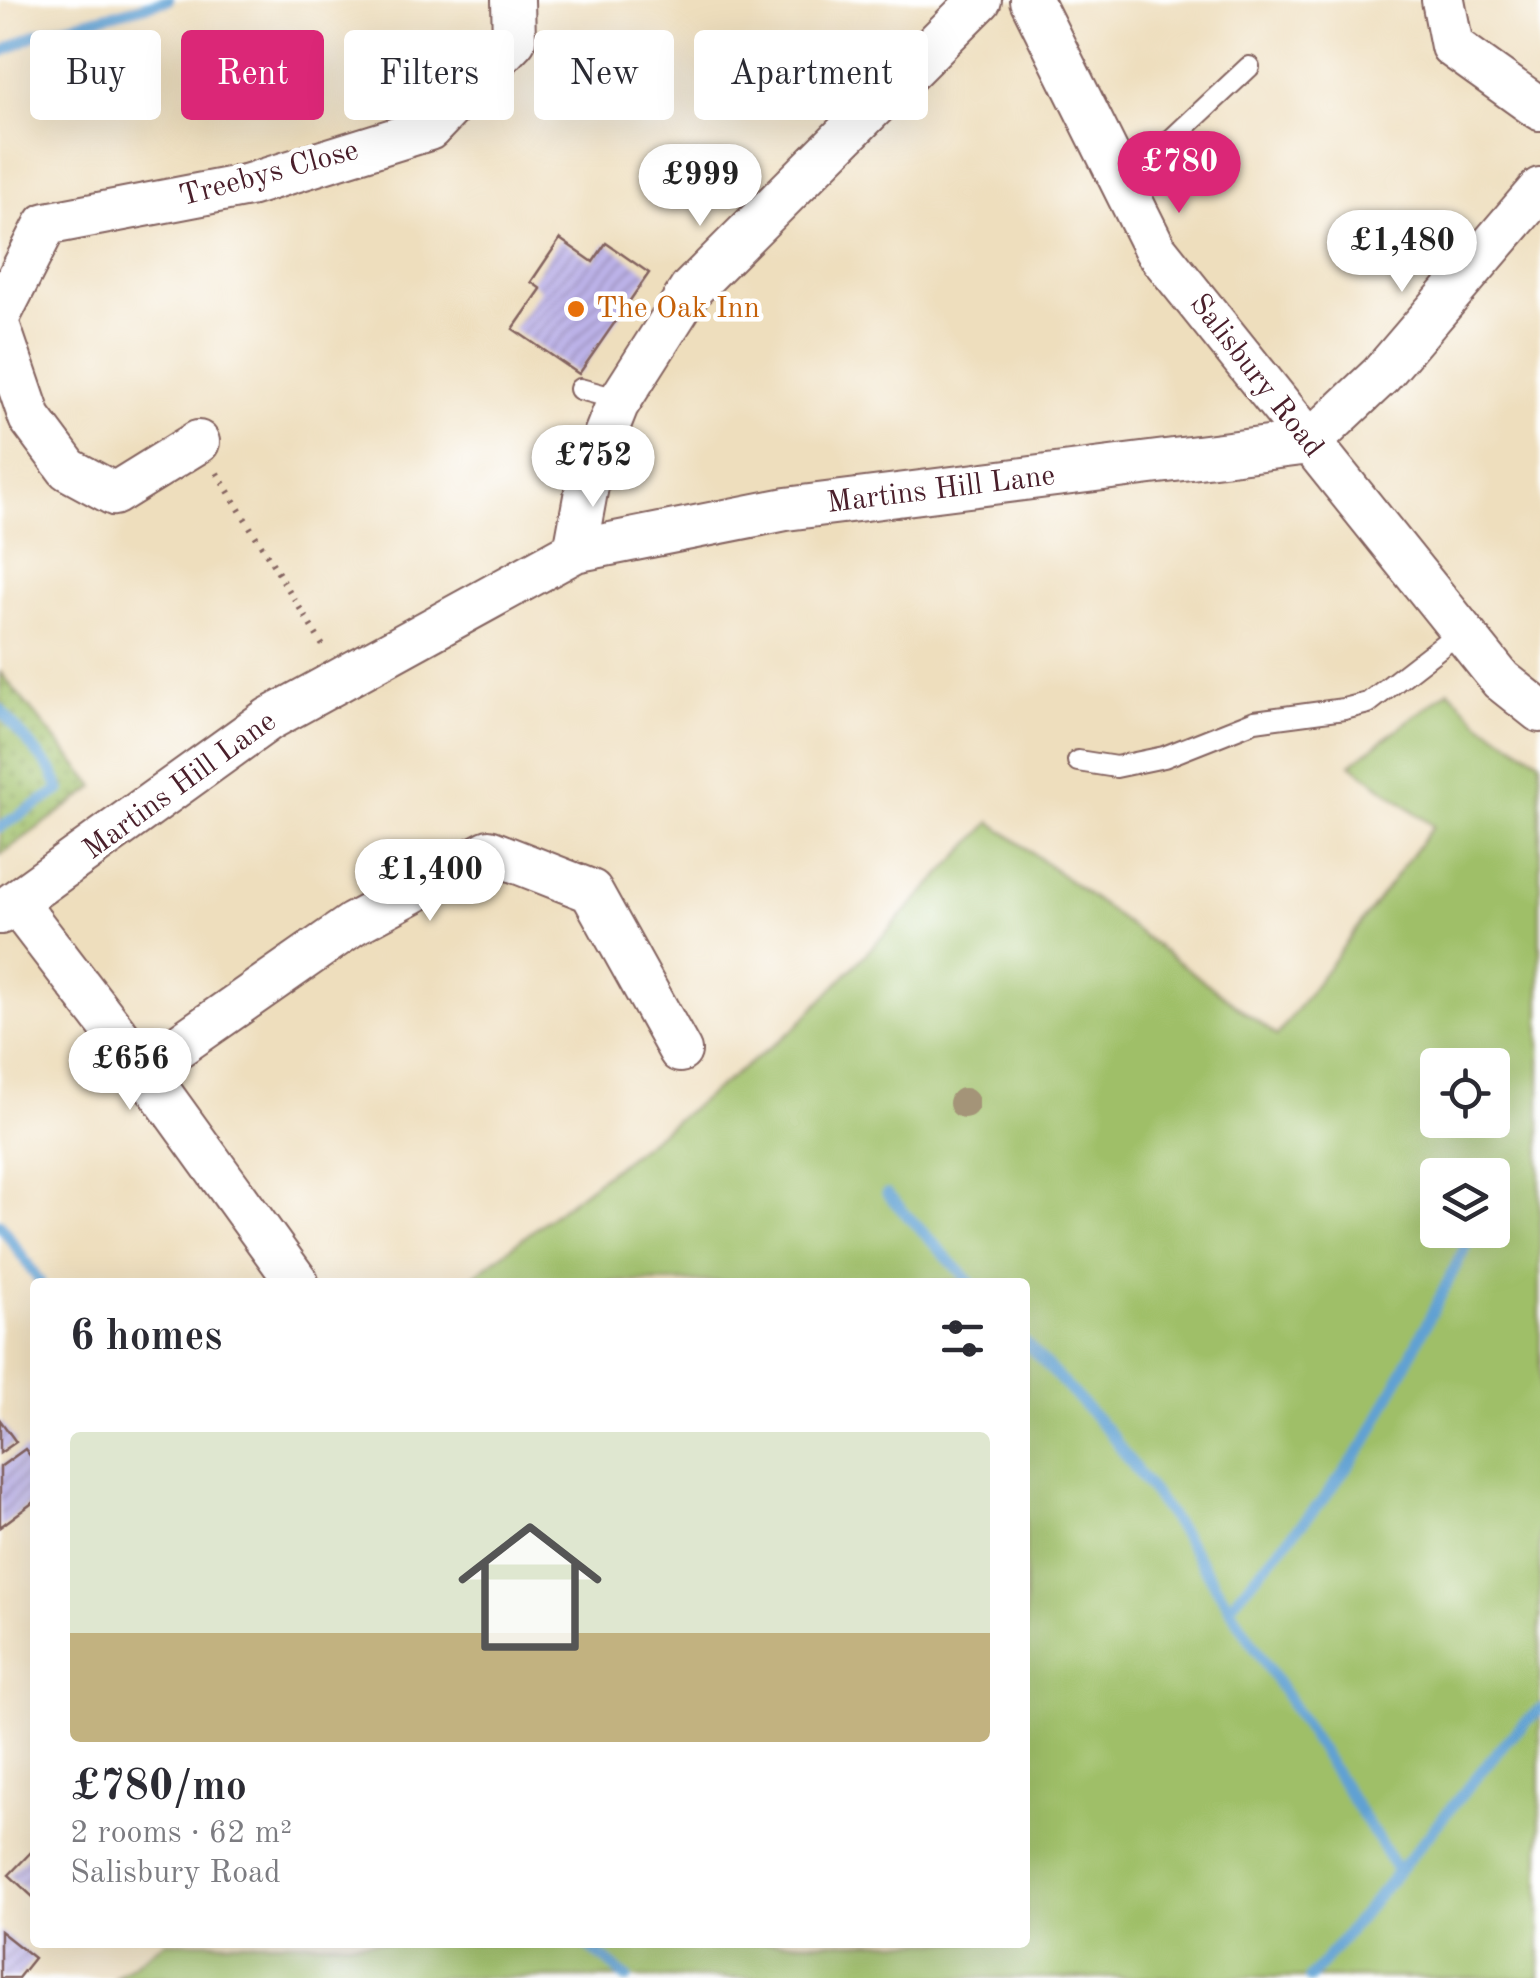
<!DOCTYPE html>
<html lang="en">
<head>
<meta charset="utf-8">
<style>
	body { margin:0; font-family:"Old Standard TT",serif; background:#f2f2f3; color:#2b2b33; height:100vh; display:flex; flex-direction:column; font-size:38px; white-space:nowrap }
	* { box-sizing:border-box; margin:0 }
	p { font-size:32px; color:#7c7c81 }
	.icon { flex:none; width:55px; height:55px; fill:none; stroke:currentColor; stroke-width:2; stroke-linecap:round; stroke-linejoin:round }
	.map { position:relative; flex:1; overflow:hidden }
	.side { position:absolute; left:30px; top:1278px; width:1000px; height:670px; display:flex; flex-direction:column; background:#fff; border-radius:10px; box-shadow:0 10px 40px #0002 }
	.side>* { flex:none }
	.banner { position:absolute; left:30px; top:30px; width:1000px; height:90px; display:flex; gap:20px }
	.buttons { position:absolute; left:1420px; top:1048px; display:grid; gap:20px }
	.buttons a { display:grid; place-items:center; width:90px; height:90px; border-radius:10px; background:#fff; box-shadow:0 10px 40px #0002; font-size:50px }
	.price { position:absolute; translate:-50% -85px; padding:0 22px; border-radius:35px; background:#fff; color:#222; font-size:32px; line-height:65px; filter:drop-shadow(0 2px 5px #0008) }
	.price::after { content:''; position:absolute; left:50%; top:60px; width:30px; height:22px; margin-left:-15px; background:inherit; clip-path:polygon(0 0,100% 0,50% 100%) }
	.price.current { background:#db2777; color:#fff }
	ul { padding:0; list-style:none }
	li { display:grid; align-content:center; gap:20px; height:530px; padding:0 40px }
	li+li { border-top:2px solid #e1e1e2 }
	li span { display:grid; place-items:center; height:310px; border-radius:10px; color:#555 }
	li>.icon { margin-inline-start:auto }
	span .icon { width:180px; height:180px; fill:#fffc; stroke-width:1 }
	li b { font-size:42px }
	h2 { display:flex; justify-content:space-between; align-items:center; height:120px; padding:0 40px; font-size:42px }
	.chip { padding:0 35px; border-radius:10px; background:#fff; box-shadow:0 10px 40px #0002; font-size:35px; line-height:90px }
	.chip.current { background:#db2777; color:#fff }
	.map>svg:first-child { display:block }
</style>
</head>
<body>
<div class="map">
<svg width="1540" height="1978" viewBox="0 0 1540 1978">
	<defs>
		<pattern id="park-dots" width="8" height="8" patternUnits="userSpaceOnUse" patternTransform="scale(2.5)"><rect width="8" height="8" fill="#9fbf68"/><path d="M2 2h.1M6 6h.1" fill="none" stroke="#849b56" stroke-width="1.8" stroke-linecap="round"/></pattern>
		<pattern id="building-hatch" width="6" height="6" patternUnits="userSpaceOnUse" patternTransform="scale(2.5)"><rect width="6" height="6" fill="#bcb2e8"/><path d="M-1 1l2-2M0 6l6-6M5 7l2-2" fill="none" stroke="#9b90bc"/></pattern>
	</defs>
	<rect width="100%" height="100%" fill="#fff"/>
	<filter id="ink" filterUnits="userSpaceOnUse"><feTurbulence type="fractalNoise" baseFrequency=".01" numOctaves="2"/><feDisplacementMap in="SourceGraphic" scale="20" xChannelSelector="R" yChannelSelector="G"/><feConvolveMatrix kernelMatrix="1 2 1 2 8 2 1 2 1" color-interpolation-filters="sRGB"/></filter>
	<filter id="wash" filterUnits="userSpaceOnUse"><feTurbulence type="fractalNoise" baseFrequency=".0048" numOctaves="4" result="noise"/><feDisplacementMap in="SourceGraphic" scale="40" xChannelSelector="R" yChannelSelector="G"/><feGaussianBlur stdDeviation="2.25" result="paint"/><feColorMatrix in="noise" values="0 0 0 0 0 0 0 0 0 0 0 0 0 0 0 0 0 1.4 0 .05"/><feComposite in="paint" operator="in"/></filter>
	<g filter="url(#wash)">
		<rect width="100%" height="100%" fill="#eedebd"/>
		<path fill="#9fbf68" stroke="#746f4a" stroke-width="2.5" fill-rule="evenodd" d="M1449,690l32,33 59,38v1217h-1425l50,-36h860v-660h-559l328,-253 197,-207 286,214 156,-210 -82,-62zM1438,1065h54v55h-54zM1438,1175h54v55h-54z"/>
		<path fill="url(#park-dots)" stroke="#746f4a" stroke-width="2.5" d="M0,672l95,115 -95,68z"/>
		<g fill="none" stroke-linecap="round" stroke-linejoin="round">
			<path stroke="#60a1d3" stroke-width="11" d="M0,53l36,-19 132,-34
				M0,709l52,62 8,19 -60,37
				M887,1194l83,88
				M0,1224l40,58
				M1025,1342l84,90 71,98 218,341
				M1229,1607l92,-105 46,-61 107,-211
				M584,1942l43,36
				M1310,1978l197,-238 33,-31"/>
		</g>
		<g id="blocks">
			<path fill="url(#building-hatch)" d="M560,239l33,23 13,-19 43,30 -70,101 -66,-45 28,-40 -10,-7z
				M0,1420l16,22 -16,11z
				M25,1449l10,13v39l-35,26v-60z
				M35,1848v51l-26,-24z
				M0,1931l34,27 -16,20h-18z"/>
		</g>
	</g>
	<g filter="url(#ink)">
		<use href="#blocks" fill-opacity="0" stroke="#83625e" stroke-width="2.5"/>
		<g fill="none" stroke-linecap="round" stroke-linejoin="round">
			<g stroke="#83625e" stroke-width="24">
				<path id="lane" d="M1123,185l126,-118
					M580,389l26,7 11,9
					M1078,761l38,6 48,-10 91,-36 89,-12 24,-6 93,-72"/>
			</g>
			<g stroke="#83625e" stroke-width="46">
				<path id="street" d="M1031,0l124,249 346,431 39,31
					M1443,0l9,46 88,63
					M0,314l46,-90 203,-39 180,-56 85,-89 -1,-40
					M0,330l30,88 38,51 46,25 84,-52
					M1309,443l72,-68 159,-186
					M575,551l14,-76 28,-70 74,-116 289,-289
					M16,903l128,167 153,212
					M0,913l269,-194 306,-168 211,-42 523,-66
					M144,1070l209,-146 136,-73 102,40 89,160"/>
			</g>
			<path stroke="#83625e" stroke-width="6" stroke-dasharray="2.5 8" stroke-linecap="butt" d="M217,473l106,173"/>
			<use href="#lane" stroke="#fff" stroke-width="20"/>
			<use href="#street" stroke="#fff" stroke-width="42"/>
		</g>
		<circle fill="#a49478" cx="964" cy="1103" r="15"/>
	</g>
	<circle fill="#e8710a" stroke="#fff" stroke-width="4" cx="576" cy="309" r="10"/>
	<g text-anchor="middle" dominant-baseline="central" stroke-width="9" stroke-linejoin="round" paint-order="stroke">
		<g font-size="30" fill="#4a1f2b" stroke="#fff">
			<text transform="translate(269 174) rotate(-15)">Treebys Close</text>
			<text transform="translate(1256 376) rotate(52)">Salisbury Road</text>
			<text transform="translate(941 490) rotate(-7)">Martins Hill Lane</text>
			<text transform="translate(180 786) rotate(-36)">Martins Hill Lane</text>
		</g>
		<g font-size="30" fill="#c56008" stroke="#fff" text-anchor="start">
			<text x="596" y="309">The Oak Inn</text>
		</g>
	</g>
</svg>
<div class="buttons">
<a><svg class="icon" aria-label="locate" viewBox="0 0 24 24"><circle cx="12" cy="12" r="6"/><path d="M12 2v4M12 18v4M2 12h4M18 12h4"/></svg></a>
<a><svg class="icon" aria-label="layers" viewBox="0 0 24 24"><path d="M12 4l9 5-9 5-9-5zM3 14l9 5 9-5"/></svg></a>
</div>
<b class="price current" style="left:1179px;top:216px">£780</b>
<b class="price" style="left:700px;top:229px">£999</b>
<b class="price" style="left:1402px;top:295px">£1,480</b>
<b class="price" style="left:593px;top:510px">£752</b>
<b class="price" style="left:430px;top:924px">£1,400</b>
<b class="price" style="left:130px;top:1113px">£656</b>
<div class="banner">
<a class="chip">Buy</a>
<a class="chip current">Rent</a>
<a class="chip">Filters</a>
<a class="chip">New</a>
<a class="chip">Apartment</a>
</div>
<section class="side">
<h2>6 homes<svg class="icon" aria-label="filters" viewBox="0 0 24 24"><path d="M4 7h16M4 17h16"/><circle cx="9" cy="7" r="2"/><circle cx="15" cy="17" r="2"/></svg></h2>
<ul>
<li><span style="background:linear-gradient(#dfe7d0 65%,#c2b280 0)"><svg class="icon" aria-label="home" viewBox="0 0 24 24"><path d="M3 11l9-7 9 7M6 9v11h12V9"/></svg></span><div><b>£780/mo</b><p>2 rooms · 62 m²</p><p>Salisbury Road</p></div></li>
</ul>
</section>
</div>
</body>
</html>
